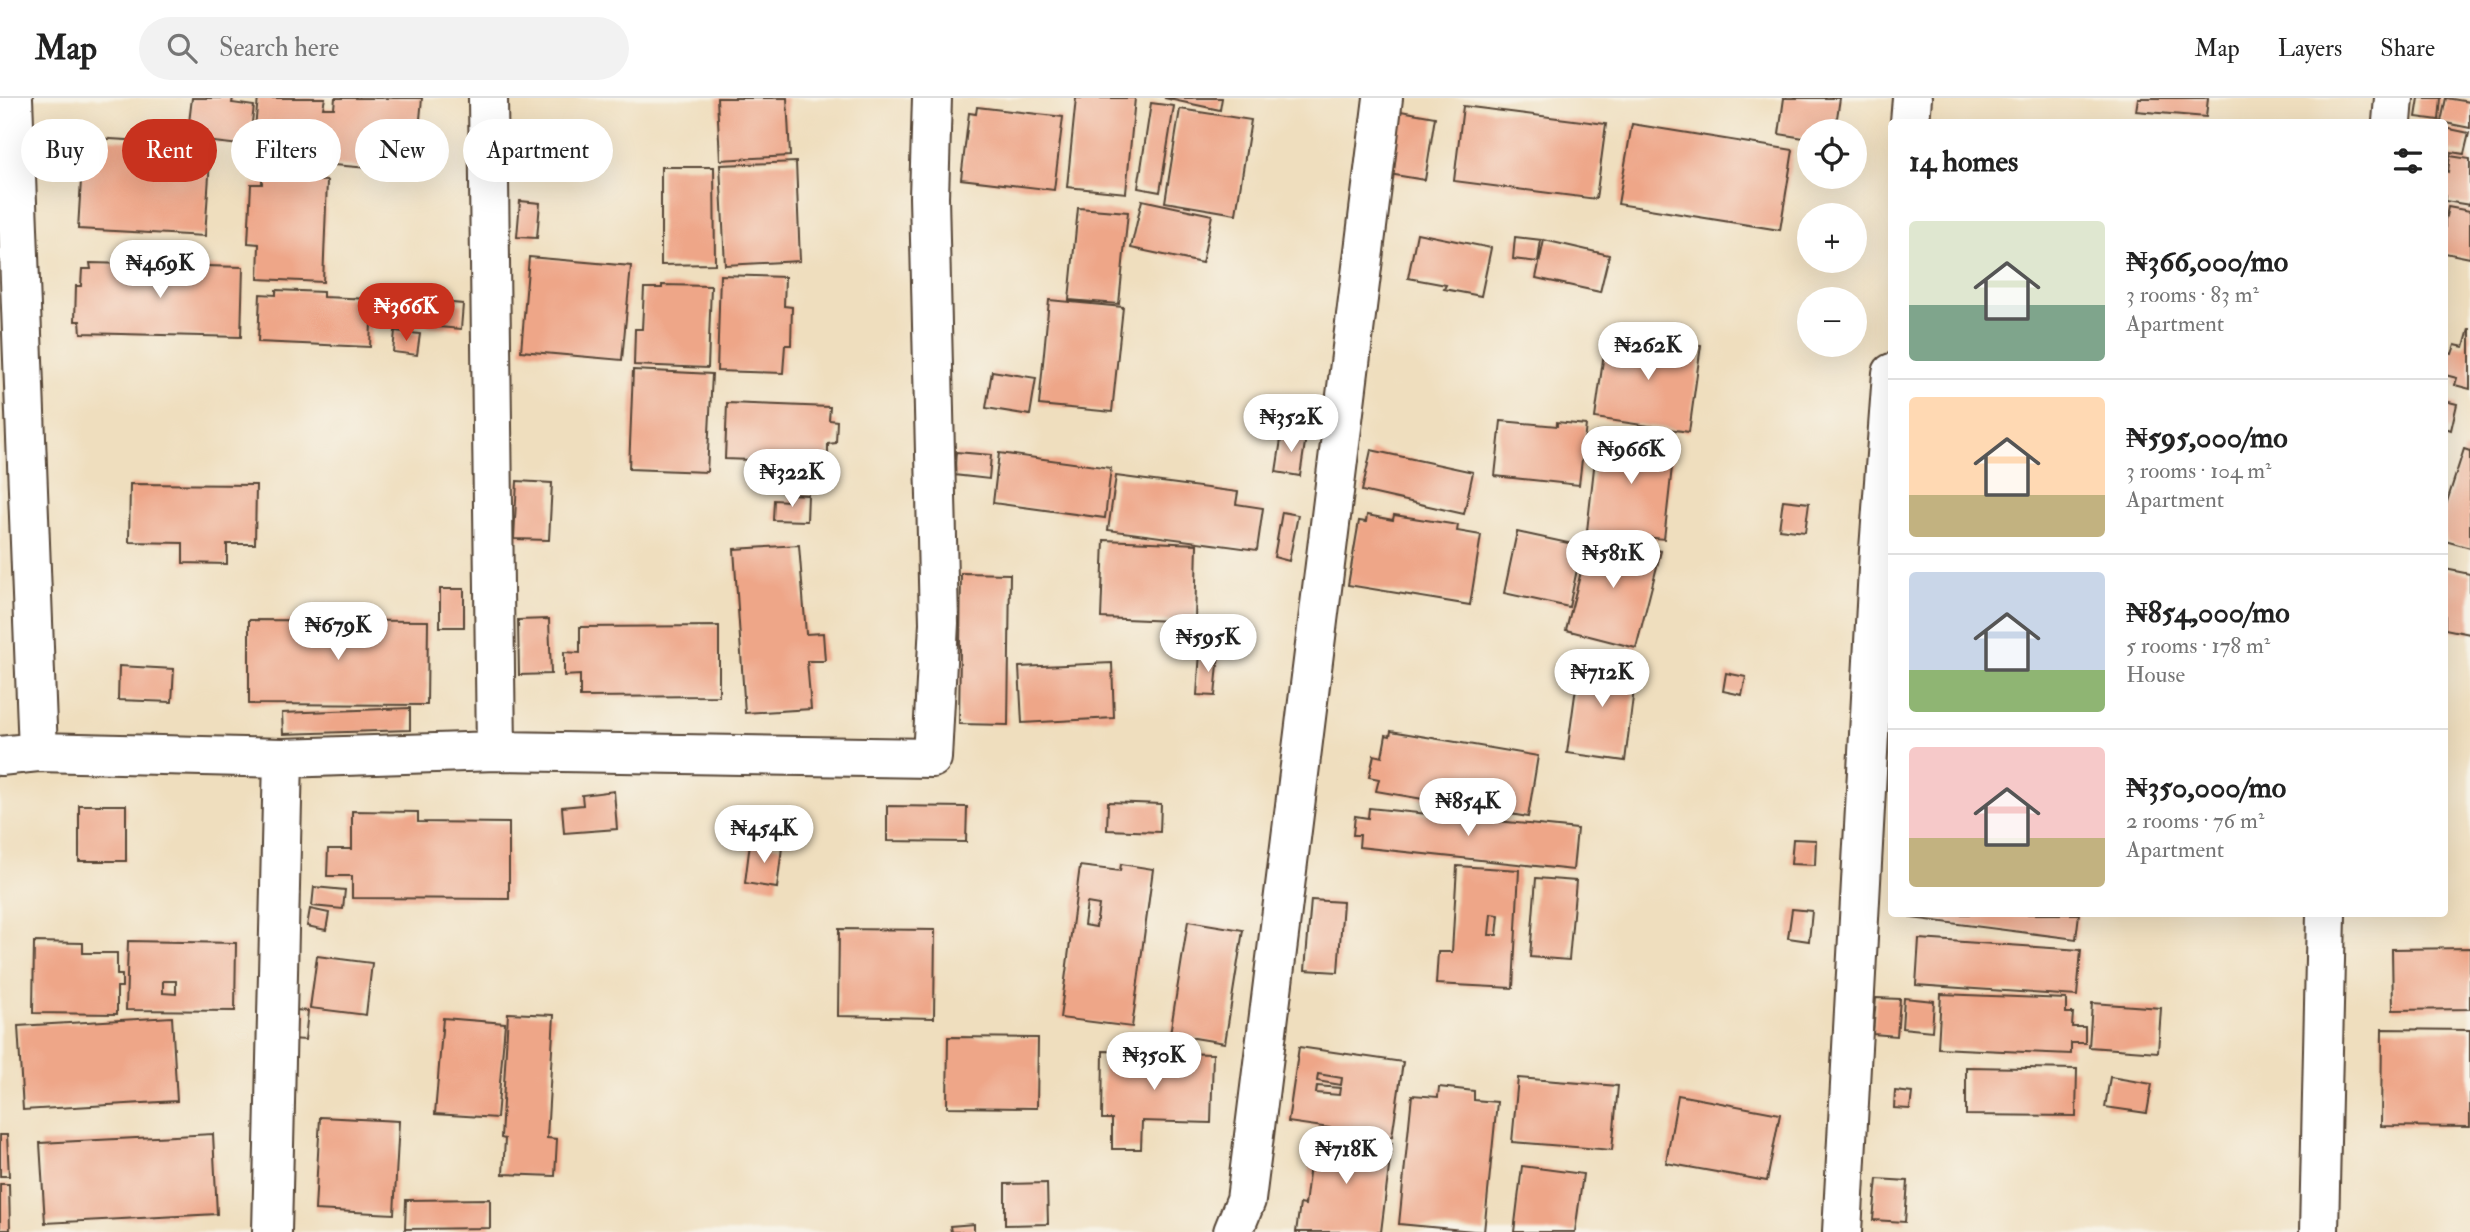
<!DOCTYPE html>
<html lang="en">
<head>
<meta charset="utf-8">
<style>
	body { margin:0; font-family:"IM FELL Double Pica",serif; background:#f2f2f2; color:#222; height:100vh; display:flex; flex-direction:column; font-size:26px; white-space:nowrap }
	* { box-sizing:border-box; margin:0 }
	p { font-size:23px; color:#767676 }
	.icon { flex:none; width:38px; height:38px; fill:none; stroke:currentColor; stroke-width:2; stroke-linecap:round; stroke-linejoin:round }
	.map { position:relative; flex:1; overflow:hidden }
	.drawer { position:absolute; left:1888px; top:21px; width:560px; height:798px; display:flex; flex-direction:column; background:#fff; border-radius:7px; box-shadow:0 7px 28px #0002 }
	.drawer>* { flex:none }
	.top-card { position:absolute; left:21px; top:21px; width:665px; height:63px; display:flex; gap:14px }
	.fabs { position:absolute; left:1797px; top:21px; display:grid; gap:14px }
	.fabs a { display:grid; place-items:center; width:70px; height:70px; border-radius:50%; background:#fff; box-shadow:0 7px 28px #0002; font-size:35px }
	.price { position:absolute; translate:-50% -60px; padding:0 16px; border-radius:24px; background:#fff; color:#222; font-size:23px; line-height:46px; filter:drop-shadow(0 2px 4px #0008) }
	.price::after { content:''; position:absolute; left:50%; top:42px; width:21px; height:16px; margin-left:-10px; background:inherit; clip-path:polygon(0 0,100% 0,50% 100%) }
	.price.active { background:#c8321e; color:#fff }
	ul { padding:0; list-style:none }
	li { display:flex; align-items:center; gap:21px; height:175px; padding:0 21px }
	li+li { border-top:2px solid #e0e0e0 }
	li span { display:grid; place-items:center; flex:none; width:196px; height:140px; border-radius:7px; color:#555 }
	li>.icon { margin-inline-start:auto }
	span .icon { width:84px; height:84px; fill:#fffc; stroke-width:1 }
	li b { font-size:30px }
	h2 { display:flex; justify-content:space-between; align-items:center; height:84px; padding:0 21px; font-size:30px }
	.chip { padding:0 24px; border-radius:32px; background:#fff; box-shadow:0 7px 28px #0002; font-size:24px; line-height:63px }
	.chip.active { background:#c8321e; color:#fff }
	header { display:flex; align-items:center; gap:42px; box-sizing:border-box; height:98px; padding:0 35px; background:#fff; border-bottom:2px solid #e0e0e0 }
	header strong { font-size:33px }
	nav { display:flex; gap:38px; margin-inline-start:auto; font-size:24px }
	.search { width:490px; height:63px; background:#f2f2f2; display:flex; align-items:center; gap:18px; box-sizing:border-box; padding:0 24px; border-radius:38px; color:#767676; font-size:26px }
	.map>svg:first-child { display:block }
</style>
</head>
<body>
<header>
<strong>Map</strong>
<div class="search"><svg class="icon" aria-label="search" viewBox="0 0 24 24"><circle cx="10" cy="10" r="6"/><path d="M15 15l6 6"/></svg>Search here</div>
<nav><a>Map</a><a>Layers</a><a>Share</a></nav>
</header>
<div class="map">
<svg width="2470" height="1134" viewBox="0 0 2470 1134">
	<rect width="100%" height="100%" fill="#f7f3e8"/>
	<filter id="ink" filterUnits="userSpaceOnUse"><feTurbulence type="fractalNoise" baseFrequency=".0143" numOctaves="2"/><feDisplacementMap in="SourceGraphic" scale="14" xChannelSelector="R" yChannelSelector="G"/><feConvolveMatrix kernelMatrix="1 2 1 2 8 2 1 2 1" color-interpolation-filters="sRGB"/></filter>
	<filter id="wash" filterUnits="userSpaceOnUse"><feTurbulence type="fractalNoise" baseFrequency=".00686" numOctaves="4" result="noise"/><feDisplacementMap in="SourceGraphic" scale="28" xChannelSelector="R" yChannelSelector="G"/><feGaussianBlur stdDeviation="1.57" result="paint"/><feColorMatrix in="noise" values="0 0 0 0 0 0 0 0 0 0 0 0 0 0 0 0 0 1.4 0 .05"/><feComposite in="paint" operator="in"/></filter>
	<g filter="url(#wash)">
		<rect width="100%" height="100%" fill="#efdebe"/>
		<g id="blocks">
			<path fill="#eea688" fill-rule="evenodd" d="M192,0h41l-1,5 22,3 -5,40 -62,-7z
				M258,0h67l-2,10h11l1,-10h87l-7,74 -163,-14z
				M717,0h70l3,58 -70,4z
				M1076,0h59l-9,95 -59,-6z
				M1164,0h58l-2,12z
				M1784,0h56l-5,33h-25v8l-31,-5z
				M2138,0h70l-2,19 -70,-6z
				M2419,0h22l-2,22 -23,-3z
				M2446,0l24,4v26l-29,-6z
				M1151,5l23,3 -14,86 -22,-4z
				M1463,8l143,18 -10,75 -142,-18z
				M977,9l86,10 -9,73 -93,-11 8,-66 7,1z
				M1180,11l71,11 -15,94 -71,-12z
				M1395,12l40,7 -10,63 -48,-8z
				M1632,26l161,26 -13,80 -162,-26z
				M2445,30l24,5 -5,21 -13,-2 -1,5 -5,-2z
				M93,40l118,7 -6,91 -127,-7 4,-65h9z
				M2450,58l20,3v46l-25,-4v-30l3,1z
				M796,64l4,99 -75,4 -5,-100z
				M661,69h53l1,97 -54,1z
				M262,80l65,3 -4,101 -65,-3 1,-35 -11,-1 3,-59h11z
				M1142,102l70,15 -10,48 -71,-15z
				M520,103l20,2 -3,35 -20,-1z
				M2448,109l22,4v47l-25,-5v-32z
				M1078,110l50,4 -9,92 -50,-4z
				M1417,135l74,15 -10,48 -37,-7 2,-4 -38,-7z
				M1515,139l26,3 -3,22 -25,-3z
				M1544,142l65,15 -9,37 -64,-14z
				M529,159l102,9 -9,94 -101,-9z
				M90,165l153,4 -2,70 -160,-4 -1,-12h-5l1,-35h5l1,-17h9z
				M720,177l65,2 -1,29 8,1 -1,38h-6l-2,28 -66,-2z
				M662,187l49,1 -3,82 -74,-3 1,-36h7l2,-41h18z
				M276,192l47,2v5l49,2 -2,48 -112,-5 2,-48 16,1z
				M1049,202l74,7 -11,105 -73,-7z
				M429,203l34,3 -2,25 -34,-3z
				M2469,231h1v60l-15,-4 2,-7 -12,-3 3,-22 4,1 3,-9 9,2z
				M395,233l25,3 -3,21 -24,-3z
				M1607,233l94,14 -12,87 -94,-14z
				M633,272l79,4 -5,98 -78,-3z
				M992,273l44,7 -6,37 -44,-7z
				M2445,303l12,3 -6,26 -6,-2z
				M727,305l103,4 -1,13 8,1 -1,22 -8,1v19l-103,-4z
				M1501,323l56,5v-4l29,3 -7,60 -84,-9z
				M1598,334l77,8 -11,99 -77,-8z
				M1282,335l24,3 -6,40 -24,-4z
				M2464,351l6,2v97l-25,-7v-33z
				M1371,352l102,22 -9,42 -102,-23z
				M956,354l35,3 -2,24 -35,-4z
				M999,355l112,15 -6,50 -112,-15z
				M1116,378l122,16 -2,12 27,4 -6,42 -149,-20z
				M517,383l35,2 -3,57 -35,-1z
				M130,386l126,1 -1,59h-28v20l-44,-1v-20l-54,-1z
				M790,396l18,1 -1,26 -34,-1 1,-20 15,1z
				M1783,402l26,3 -4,29 -26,-3z
				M1282,414l16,3 -9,46 -15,-4z
				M1367,417l26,5 1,-5 64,10 -1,6 24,4 -11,70 -122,-20 11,-64 7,1z
				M1517,434l65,14 -13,61 -65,-14z
				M1591,435l70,18 -25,97 -70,-18z
				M1104,442l93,4 -2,78 -94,-4z
				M799,447l7,89 17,-1 2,28h-18l4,48 -66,4 -11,-164z
				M2445,471l25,5v60l-25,-5z
				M961,475l49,1 -2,151 -49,-1z
				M440,491h24v38h-24z
				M549,521l2,55 -32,1 -1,-55z
				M249,522l179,1 -1,84 -178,-1z
				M719,528v70l-139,1v-22l-16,1v-24l16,1v-26z
				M1200,554l19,1 -4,43 -18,-1z
				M1580,560l57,7 -12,96 -58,-8z
				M1112,565l2,55 -92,5 -3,-56z
				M119,568l55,3 -2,33 -54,-2z
				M1726,575l20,4 -4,18 -19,-4z
				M410,610v22l-127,4 -1,-21z
				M1391,633l147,25 -10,61 -152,-26 3,-12 -10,-2 5,-22 8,2 4,-22 4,1z
				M614,693l3,38 -53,4 -2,-26 21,-2 -1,-10z
				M1108,704l53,2 -1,28 -53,-2z
				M79,707h47v56h-47z
				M887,708l80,1 -1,35 -79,-1z
				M1369,710l208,21 -4,41 -214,-23 1,-12h-7l2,-19 13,2z
				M352,713l66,1v10l91,1v76l-157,-1v-22h-25l1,-27h24z
				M1793,741l23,1 -1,25 -24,-1z
				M750,745l32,4 -5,41 -32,-5z
				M1121,766l32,5 -21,158 -72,-9 20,-152 40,5zM1087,805l12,2 -3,22 -12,-2z
				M1457,768l62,4 -6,118 -77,-4 2,-32h14zM1491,816l8,1 -2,20h-8z
				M1536,780l40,3 -7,79 -39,-3z
				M314,789l31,3 -2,19 -31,-3z
				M1311,802l32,2 -5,70 -33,-2z
				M310,811l19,4 -3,17 -19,-4z
				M1792,811l20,2 -3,30 -21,-3z
				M1912,816h167l-3,25 -165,-21z
				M1188,823l55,9 -18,113 -55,-9z
				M839,831l96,1 -1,88 -96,-2z
				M1919,841l162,11 -4,46 -161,-11z
				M128,843l108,2 -1,68 -109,-1zM163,883h13v13l-13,-1z
				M34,844l49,1v10h34v22h5v12h-5v27l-84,-1z
				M2470,850v61l-77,1 -1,-61z
				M317,858l55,7 -6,52 -56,-7z
				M1941,896l125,5v14h7l-1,14h13v16h-14v11l-133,-6z
				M1876,900l24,1 -3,37 -24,-2z
				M1904,900l30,3 -2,30 -30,-3z
				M2092,905l69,5 -3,44 -69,-5z
				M295,912l13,1 -3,29 -14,-1z
				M508,915l46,2 -7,123 10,1 -2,37 -52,-2 2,-35 -4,-1z
				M172,919l5,84 -154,9 -5,-84z
				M443,920l62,5 -8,95 -62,-4z
				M2382,931l88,1v97l-89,-1z
				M948,939l90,1 -1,70 -90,-1z
				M1299,949l104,15 -11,75 -104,-15zM1318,976l24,4 -1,7 -24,-4zM1317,988l23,2 -1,7 -23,-2z
				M1103,953l110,3 -2,69 -69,-2 -1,28h-29v-30h-10z
				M1966,969l111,2 -1,47 -110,-1z
				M2110,979l42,7 -5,29 -42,-6z
				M1518,980l100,8 -6,64 -100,-8z
				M1439,989l35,4v9l23,2 -13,130 -85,-8 13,-129 26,2z
				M1895,993l17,2 -2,16 -16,-1z
				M1678,997l102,19 -13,67 -101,-18z
				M320,1019l79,4 -5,93 -79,-4z
				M1314,1035l78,10 -11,89h-85l4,-28 5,1z
				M213,1036l4,80 -172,9 -5,-80z
				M0,1037h7l2,41h-9z
				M1522,1068l61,8 -8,58h-61z
				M1877,1081l31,2 -3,41 -32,-2z
				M1047,1085l1,41 -43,1v-41z
				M0,1086h9l1,46h-10z
				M490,1101v29l-85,1 1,-29z
				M974,1126v8h-23l-1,-6z"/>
		</g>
	</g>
	<g filter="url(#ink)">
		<use href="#blocks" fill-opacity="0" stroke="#564536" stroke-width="2"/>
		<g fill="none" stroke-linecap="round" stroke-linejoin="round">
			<g stroke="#564536" stroke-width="42">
				<path id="street" d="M13,0l25,654
					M488,0l8,653
					M1910,24l2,-24
					M2392,24l2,-24
					M0,658l38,-4 245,6 213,-7 436,7 7,-135 -10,-426 3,-99
					M272,1134l11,-474
					M1233,1134l13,-32 137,-1102
					M1842,1134l37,-682 13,-177
					M2319,1134l7,-318"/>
			</g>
			<use href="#street" stroke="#fff" stroke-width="38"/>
		</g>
	</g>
</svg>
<div class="fabs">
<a><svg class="icon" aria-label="locate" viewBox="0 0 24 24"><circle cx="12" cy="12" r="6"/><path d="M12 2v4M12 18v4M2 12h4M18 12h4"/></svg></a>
<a>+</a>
<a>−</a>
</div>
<b class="price" style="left:160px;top:202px">₦469K</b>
<b class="price active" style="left:406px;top:245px">₦366K</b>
<b class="price" style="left:1648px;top:284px">₦262K</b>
<b class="price" style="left:1291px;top:356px">₦352K</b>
<b class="price" style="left:1631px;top:388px">₦966K</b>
<b class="price" style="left:792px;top:411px">₦322K</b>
<b class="price" style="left:1613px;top:492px">₦581K</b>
<b class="price" style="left:338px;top:564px">₦679K</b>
<b class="price" style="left:1208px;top:576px">₦595K</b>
<b class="price" style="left:1602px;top:611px">₦712K</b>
<b class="price" style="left:1468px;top:740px">₦854K</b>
<b class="price" style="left:764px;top:767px">₦454K</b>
<b class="price" style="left:1154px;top:994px">₦350K</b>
<b class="price" style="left:1346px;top:1088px">₦718K</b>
<div class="top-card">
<a class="chip">Buy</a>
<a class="chip active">Rent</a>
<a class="chip">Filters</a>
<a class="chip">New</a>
<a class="chip">Apartment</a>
</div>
<section class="drawer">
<h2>14 homes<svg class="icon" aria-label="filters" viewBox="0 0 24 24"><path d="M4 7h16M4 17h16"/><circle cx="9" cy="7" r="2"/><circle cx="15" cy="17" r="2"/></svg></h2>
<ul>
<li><span style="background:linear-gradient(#dfe7d0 60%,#7fa58c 0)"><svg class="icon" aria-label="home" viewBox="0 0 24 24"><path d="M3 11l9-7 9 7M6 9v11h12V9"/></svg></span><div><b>₦366,000/mo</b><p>3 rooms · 83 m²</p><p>Apartment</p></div></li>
<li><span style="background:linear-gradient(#ffd9b3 70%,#c2b280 0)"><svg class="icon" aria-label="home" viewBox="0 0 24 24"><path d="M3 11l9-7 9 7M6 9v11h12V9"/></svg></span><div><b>₦595,000/mo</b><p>3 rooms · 104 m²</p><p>Apartment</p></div></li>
<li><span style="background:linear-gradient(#c9d6e8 70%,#8fb573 0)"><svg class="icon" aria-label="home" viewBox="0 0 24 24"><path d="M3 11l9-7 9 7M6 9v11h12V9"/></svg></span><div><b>₦854,000/mo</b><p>5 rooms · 178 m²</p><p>House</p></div></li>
<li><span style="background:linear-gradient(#f6c9c9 65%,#c2b280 0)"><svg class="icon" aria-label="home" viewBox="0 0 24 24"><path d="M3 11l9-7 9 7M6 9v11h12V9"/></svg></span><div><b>₦350,000/mo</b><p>2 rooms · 76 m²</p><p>Apartment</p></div></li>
</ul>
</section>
</div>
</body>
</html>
